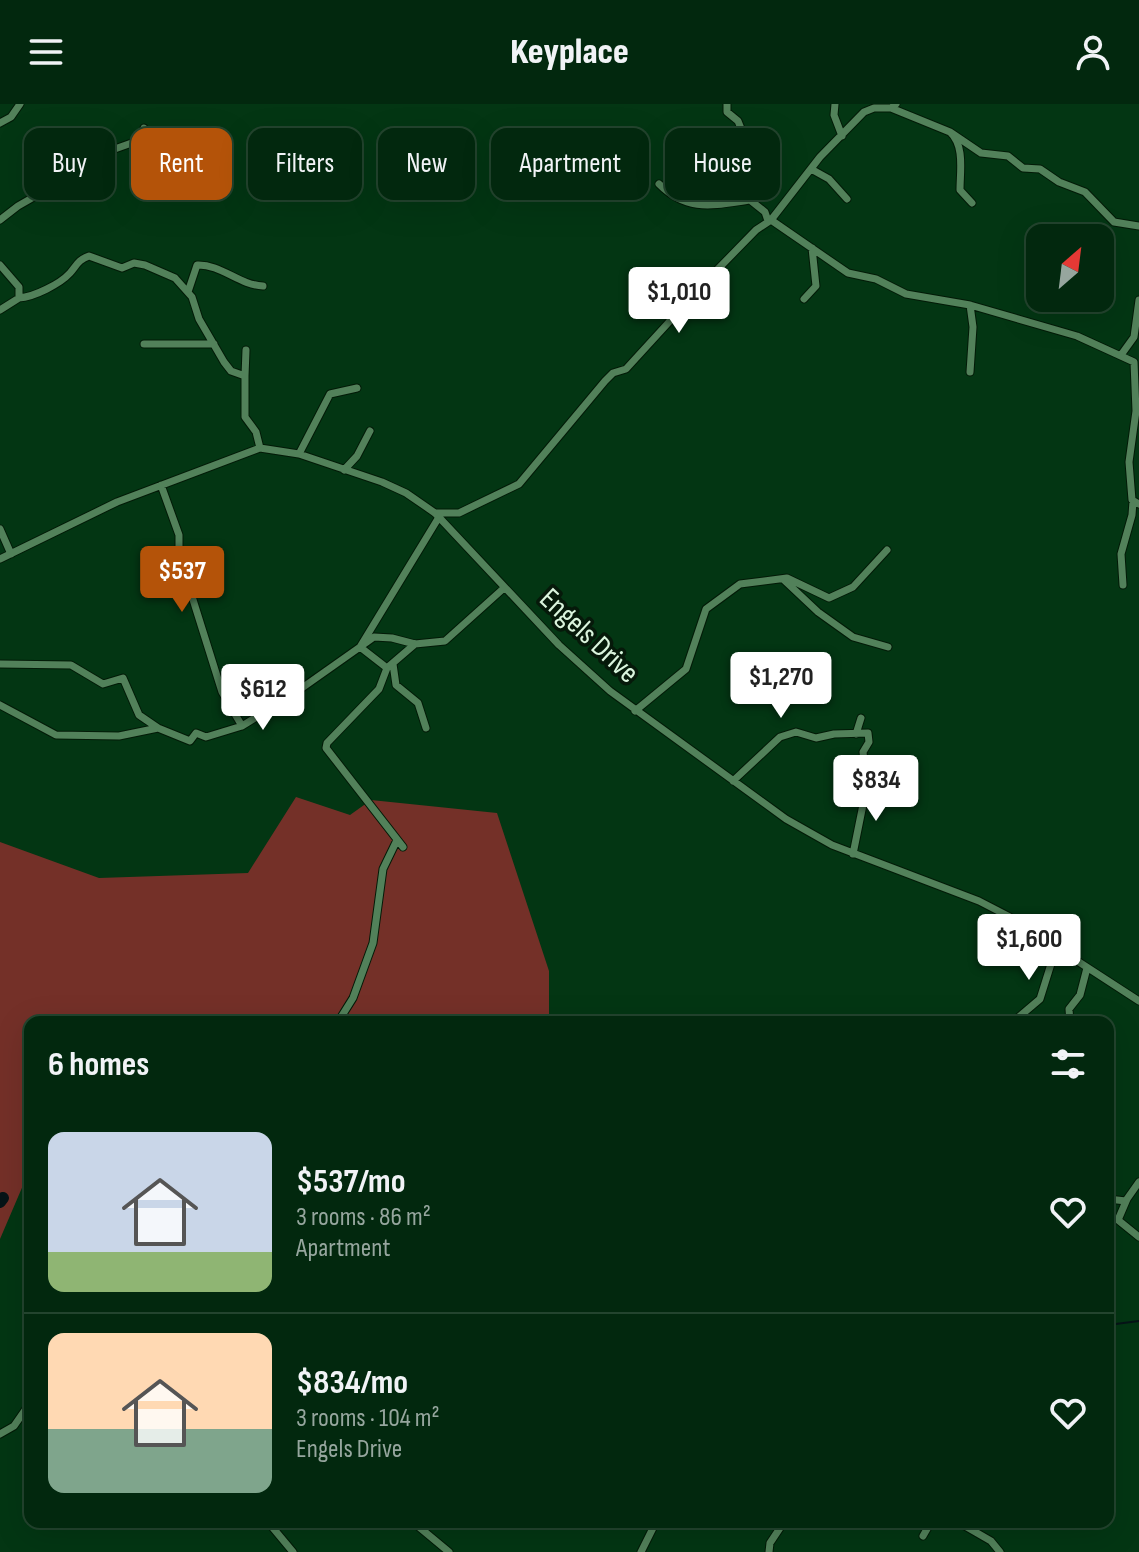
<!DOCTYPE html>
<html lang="en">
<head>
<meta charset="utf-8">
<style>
	body { margin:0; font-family:"Sofia Sans Condensed",sans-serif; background:#10341c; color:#f1f3f6; height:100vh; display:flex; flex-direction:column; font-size:30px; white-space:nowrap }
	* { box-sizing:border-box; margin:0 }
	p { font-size:26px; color:#96a69e }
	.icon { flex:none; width:44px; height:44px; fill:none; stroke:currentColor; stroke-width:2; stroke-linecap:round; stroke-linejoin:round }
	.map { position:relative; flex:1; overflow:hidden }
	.panel { position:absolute; left:24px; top:912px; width:1090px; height:512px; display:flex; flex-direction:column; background:#02280e; border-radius:16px; box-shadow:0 8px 32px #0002,0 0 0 2px #23442e }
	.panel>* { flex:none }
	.hud { position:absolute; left:24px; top:24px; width:1092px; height:72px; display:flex; gap:16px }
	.needle { width:52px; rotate:28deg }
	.fabs { position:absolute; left:1026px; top:120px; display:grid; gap:16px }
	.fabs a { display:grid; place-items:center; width:88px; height:88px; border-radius:16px; background:#02280e; box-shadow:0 8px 32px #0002,0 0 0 2px #23442e; font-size:40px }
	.price { position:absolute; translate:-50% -68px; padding:0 18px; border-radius:8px; background:#fff; color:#222; font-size:26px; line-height:52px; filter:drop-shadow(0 2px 4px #0008) }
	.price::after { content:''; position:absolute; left:50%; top:48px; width:24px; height:18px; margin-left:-12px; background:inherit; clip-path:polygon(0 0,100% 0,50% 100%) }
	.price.current { background:#b45309; color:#fff }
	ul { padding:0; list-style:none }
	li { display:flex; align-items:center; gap:24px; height:200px; padding:0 24px }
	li+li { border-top:2px solid #23442e }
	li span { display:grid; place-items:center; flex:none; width:224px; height:160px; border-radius:16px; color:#555 }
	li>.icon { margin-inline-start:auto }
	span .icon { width:96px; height:96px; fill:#fffc; stroke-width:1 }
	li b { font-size:34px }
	h2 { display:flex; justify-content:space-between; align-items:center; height:96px; padding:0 24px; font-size:34px }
	.tag { padding:0 28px; border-radius:16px; background:#02280e; box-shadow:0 8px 32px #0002,0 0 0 2px #23442e; font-size:28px; line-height:72px }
	.tag.current { background:#b45309; color:#fff }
	header { display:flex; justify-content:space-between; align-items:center; height:104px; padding:0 24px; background:#02280e; font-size:36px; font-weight:800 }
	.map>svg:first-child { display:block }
</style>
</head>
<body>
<header><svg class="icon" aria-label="menu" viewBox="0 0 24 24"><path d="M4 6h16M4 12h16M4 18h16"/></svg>Keyplace<svg class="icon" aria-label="person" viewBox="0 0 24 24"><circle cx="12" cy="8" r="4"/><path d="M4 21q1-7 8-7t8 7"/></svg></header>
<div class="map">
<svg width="1139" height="1448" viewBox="0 0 1139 1448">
	<rect width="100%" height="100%" fill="#033613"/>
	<path fill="#743028" d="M296,693l54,18 21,-15 126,13 52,158v51h-519v147l-30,70v-397l99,36 149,-5z"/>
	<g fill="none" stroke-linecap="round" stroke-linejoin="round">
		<path stroke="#061417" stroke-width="2" d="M1108,1221l31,-4"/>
		<path stroke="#061417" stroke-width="12" d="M0,1098l3,-4"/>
		<g stroke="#031a07" stroke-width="9">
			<path id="minor" d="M727,0v8l11,9 8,20
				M835,0l-1,11 8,21
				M891,4l59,24c15,14 10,39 10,58l12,13
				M0,19l11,-6 9,-13
				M950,28l31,21 27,3 15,12 17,1 19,13 26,10 29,30 25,4
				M811,65l18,10 18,20
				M659,80c29,29 55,21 91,16l15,12 3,9
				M0,116l18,-14 70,-40 10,-11 42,-15 4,-12
				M771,116l77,53 28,6 30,15 64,11 107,31 57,26 2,49 -7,51 3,38 7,4
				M0,161l19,22v11l-19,12
				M188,188l9,-27c24,-1 42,20 66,21
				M19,194c15,-1 41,-14 51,-25 7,-8 8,-13 19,-17l33,12 12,-5 11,2 30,13 17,19 7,22 25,43 7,9 14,5v41l11,15 4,16
				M804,195l12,-13 -4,-38
				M144,240h70
				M1121,251l13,-18 5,-37
				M970,268l3,-45 -3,-22
				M245,272l1,-26
				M299,350l31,-60 27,-6
				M344,366l13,-14 13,-25
				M161,381l18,50v20l43,137 20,34
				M435,409h24l60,-29 86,-103 8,-8 13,-4 43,-47 15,-24 33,-28 39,-40 15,-10 49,-63 44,-45 10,-4h17l5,-4
				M0,425l11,25
				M0,455l117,-57 143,-54 39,6 83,28 24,11 29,20 124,132 51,46 176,128 46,26 147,56 29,15 131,85
				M784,476l34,32 35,25 35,10
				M1123,481l-2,-31 11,-39 1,-14
				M0,560l71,1 32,19 20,-6 16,37 19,13
				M393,560l3,21 22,18 8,25
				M387,564l-27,-21 14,-10 18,1 23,6 30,-3 59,-53
				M0,601l56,30 63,1 39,-8 32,13 6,-8 10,4 36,-11 50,-31 68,-48 79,-130
				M635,607l51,-42 20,-60 34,-25 47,-6 42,20 24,-11 34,-37
				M856,630l5,-16
				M733,677l47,-44 16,-5 20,6 18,-4 34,-1 1,9 -6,10 3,28
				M403,743l-77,-99 1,-5 52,-54 8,-21 28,-24
				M853,750l14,-69
				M338,918l15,-24 20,-55 10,-74 14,-29
				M1013,918l27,-23 16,-51
				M1070,918l-1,-13 11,-14 7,-27
				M1139,1078l-12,17 -9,21 21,17
				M1108,1095l18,2
				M0,1330l14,-8 16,-23
				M268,1418l25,30
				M413,1418l36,30
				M958,1418l33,19 9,11
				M923,1432l8,-14
				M641,1448l15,-30
				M769,1448l1,-9 14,-21"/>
		</g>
		<use href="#minor" stroke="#52815a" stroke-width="7"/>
	</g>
	<g text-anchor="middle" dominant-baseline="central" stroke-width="7" stroke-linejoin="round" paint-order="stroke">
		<g font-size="30" fill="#dbf5de" stroke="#06190a">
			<text transform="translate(589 532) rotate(43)">Engels Drive</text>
		</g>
	</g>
</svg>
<div class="fabs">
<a><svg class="needle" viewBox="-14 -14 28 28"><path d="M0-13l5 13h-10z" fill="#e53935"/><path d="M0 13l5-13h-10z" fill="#96a69e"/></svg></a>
</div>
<b class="price" style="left:679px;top:231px">$1,010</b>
<b class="price current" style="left:182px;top:510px">$537</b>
<b class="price" style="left:781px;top:616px">$1,270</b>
<b class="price" style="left:263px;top:628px">$612</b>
<b class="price" style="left:876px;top:719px">$834</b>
<b class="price" style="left:1029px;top:878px">$1,600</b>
<div class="hud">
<a class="tag">Buy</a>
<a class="tag current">Rent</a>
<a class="tag">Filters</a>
<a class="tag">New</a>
<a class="tag">Apartment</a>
<a class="tag">House</a>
</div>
<section class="panel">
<h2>6 homes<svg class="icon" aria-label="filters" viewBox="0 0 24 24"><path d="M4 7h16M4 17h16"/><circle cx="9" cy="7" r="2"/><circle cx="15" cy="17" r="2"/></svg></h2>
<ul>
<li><span style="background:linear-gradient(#c9d6e8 75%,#8fb573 0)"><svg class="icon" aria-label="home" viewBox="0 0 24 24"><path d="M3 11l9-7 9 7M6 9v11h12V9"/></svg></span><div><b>$537/mo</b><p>3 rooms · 86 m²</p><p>Apartment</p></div><svg class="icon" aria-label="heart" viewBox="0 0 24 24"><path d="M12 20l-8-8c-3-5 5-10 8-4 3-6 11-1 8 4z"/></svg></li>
<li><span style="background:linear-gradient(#ffd9b3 60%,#7fa58c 0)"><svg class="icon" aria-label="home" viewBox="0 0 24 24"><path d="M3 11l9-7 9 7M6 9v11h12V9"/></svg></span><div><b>$834/mo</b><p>3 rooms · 104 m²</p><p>Engels Drive</p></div><svg class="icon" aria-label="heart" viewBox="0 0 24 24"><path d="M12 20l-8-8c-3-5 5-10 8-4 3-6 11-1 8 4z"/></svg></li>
</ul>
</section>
</div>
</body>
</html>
